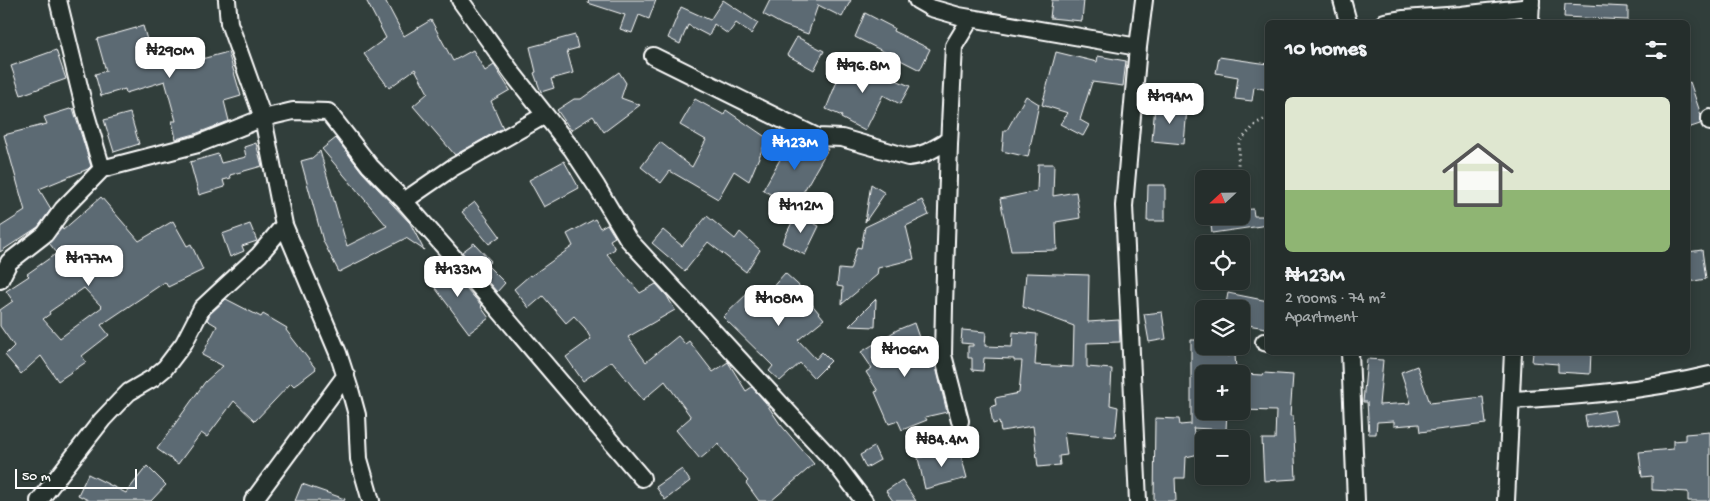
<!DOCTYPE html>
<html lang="en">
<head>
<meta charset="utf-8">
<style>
	body { margin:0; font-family:"Gochi Hand",sans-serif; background:#2d3634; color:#f1f3f6; height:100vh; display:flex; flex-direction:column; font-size:19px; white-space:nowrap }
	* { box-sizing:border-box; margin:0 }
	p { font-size:16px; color:#a3a8a9 }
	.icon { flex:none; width:28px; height:28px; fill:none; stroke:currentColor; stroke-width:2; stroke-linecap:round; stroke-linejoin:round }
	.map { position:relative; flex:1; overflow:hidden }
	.details { position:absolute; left:1265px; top:20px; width:425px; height:335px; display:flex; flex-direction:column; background:#252e2c; border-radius:8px; box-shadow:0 2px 12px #0003,0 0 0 1px #424a48 }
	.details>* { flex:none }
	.needle { width:32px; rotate:248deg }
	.tools { position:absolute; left:1195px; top:170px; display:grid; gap:10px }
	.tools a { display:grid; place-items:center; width:55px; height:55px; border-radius:8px; background:#252e2c; box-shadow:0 2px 12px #0003,0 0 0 1px #424a48; font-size:25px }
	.scale { position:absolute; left:15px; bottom:12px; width:122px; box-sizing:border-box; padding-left:5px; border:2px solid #fff; border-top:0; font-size:14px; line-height:18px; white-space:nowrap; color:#fff; -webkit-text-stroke:4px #26332d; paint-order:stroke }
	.price { position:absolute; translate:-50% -42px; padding:0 11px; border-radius:10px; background:#fff; color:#222; font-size:16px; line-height:32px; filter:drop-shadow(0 1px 2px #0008) }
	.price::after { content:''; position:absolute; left:50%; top:30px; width:15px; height:11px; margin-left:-8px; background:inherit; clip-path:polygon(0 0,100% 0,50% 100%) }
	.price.active { background:#1a73e8; color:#fff }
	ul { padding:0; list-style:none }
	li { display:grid; align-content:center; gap:10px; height:265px; padding:0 20px }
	li span { display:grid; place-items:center; height:155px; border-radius:8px; color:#555 }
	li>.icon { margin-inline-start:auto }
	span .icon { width:90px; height:90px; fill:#fffc; stroke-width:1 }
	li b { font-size:21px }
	h2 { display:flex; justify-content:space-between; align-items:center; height:60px; padding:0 20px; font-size:21px }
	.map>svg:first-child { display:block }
</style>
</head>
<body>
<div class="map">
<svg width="1710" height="501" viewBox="0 0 1710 501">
	<rect width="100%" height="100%" fill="#313e3b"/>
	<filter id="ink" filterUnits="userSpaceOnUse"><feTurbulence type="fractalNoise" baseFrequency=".02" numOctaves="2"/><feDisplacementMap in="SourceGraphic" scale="10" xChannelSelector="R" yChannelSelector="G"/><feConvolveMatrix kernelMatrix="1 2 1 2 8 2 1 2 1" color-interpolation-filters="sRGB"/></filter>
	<g filter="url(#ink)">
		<path fill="#5c6a73" stroke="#fff" fill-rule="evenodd" d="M366,0h19l19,36 27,-16 22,41 20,-11 12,21 9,-6 16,25 -19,11 12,27 -48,27 -42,-49 15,-13 -13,-24 -26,19 -25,-34 22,-16z
			M589,0h67l-7,19 -10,-4 -7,18 -12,-4 5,-14 -37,-12z
			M723,0l35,23 -7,11 -15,-11 -8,11 -14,-10 -5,12 -21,-11 -8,19 -12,-6 13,-31 29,13z
			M770,0h81l-9,17 -24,-12 -10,29 -25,-9 -20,-11z
			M1052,0h32l-2,21 -32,-3z
			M1565,4l63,3v13l-64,-3z
			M865,13l29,15 -1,3 37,18 -10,21 -65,-33z
			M143,26l9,31 39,-9 3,13 34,-9 13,44 -17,5 5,20 -34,13 -19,5 -4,-18h4l-11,-40 -39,12 -1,-4 -24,7 -6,-22 11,-3 -9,-32z
			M575,35l3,13 -11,3 6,22 -22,6 3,9 -13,4 -7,-19 2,-1 -6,-25z
			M797,37l27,14 -10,19 -27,-15z
			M56,50l10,29 -45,16 -10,-29z
			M1056,52l41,10 1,-6 28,5 -3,25 -31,-4 -12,38 9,5 -6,11 -23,-12 8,-11 -26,-8z
			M1219,57l49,7v26l-14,-3 -2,14 -17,-2 3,-22 -22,-4z
			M845,61h6l59,25 -10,18 -17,-9 -18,36 -24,-13 1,-2 -16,-7z
			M619,72l7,11 -5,15 19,7 -36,27 -11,-16 -22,14 -14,-20 17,-11h7z
			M1690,82l11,33 -1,9 -12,4v-45z
			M1026,96l13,8 -11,53 -26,-6 2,-21h3z
			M695,99l29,16 2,-5 41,28 -18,43 -15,-10 -16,28 -48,-28 -9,12 -20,-16 19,-25 32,25 14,-27 -26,-15z
			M1155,105l32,3 -3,36 -32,-3z
			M73,108l18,58 -3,3 -49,20 12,20 -13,18 -38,25v-25l25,-16 -21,-76 43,-11 -3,-7z
			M130,113l9,31 -25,8 -10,-32z
			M793,136l20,10 15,3 -34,59 -31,-18z
			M336,138l26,34 48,51 14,27 -18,-12 -67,34 -16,-31 -22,-80 11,-3 8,-7 27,95 40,-20 -65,-77z
			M256,143l6,23 -32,9 1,3 -8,2 2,7 -26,8 -9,-33 28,-8 3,9 25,-6 -2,-10z
			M564,161l15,27 -35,19 -15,-27z
			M1038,164h16l-1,32 23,-4 4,26 -24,4 1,28 -46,1 -11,-52 37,-8z
			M871,184l14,9 -20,29z
			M1148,185h17v36h-18z
			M101,197l38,44 34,-20 14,25 4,-2 12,26 -35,17 -3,-5 -64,43 8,10 -27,21 4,6 -28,19 -17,-25 -20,18 -16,-19 9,-9 -14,-20v-16l13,-9 -7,-10 23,-15 -2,-2 30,-21 -8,-10 13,-15 1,2zM84,288l18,19 -42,31 -17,-19 7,-5 -1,-2z
			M922,200l7,15 -23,11 8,33 -36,9 -1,7 -35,29 1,-17 -6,-1 2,-17 11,1 7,-23 4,1 4,-21z
			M475,202l25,34 -11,8 -27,-32z
			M1253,209l1,7h14v9l-56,8 -2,-17h31v-6z
			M796,214l23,12 -14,29 -23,-12z
			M707,216l28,23 5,-7 20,18 -14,22 -38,-30 -23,29 -33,-28 11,-13 19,16z
			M595,219l5,9 7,-4 8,13 -5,3 5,9 -8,5 33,39 16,-9 11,12 8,14 -47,27 18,25 32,-26 7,8 4,-3 24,31 15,-10 18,29 6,-4 14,16 14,21 34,40 -43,37h-12l-13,-18 2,-2 -30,-37 -18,15 -24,-29 15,-13 -26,-36 -22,19 -31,-39 -29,20 -17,-24 25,-18 -6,-11 -11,-12 -8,7 -23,-27 -14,12 -15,-19 16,-14 1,1 42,-30 -6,-12z
			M250,224l7,17 -15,5 2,5 -14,6 -8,-23z
			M474,243l17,18 -4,4 18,18 -8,9 -35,-40z
			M1702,250l4,29 -18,3v-30z
			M445,264l37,42 -1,1 8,11 -20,15 -42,-56z
			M785,273l22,20 -2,3 19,23 -26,21 18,19 6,-7 9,9 -17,17 -14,-15 -20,18 -11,-10 4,-5 -50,-49 28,-27 10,10z
			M1026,273l63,2 -1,47 31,-2 1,22 -33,1v24l25,2 -2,36 8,2 -3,30 -51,-5 3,23 -8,1 1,9 -22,2 -5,-41 -32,5 -2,-9 -6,2 -3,-17 6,-2 -1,-7 24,-5 3,-32h-8v-2l-30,-1 -1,13 -11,-1v-12h-4v-12h5v-2l-12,-1 1,-13 24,2 -1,14 27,1 1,-15 24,2 -2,31 38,2 1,-41 -51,-19z
			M1228,293l40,8 -2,27 -25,-4v-15h-16z
			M226,299l35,18 2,-3 24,14 -1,2 30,39 -22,17 -3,-3 -36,38 -21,-20 -27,36 -6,-4 -23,31 -21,-15 48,-67 18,-16 -21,-11 15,-29 -10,-6 3,-6z
			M876,299l-1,28 -26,-1z
			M1162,312l4,27 -17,3 -5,-28z
			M914,323l11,32 7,-3 1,3 14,57 -22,5 2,3 -25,10 -4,-9 -9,3 -14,-32 3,-1 -12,-19 6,-4 -11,-16 36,-22z
			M1191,340h13v6l23,2v8l8,-1 1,14 -25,1v4h-7v37h23l-1,19 -33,-2 6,26 -13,3 -1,21h-10l1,23h-22l1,-83 24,1 1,6 11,-1z
			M1533,352h58l-1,22 -32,-2v-8l-26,-2z
			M1367,359l16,1 -4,45 32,-2 -10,-31 16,-6 13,37 53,-6 3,27 -66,8 -1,-8 -25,2v-5l-17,1 -1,12h-7l-2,-32h-4z
			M1264,373l29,2 -3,41h3l3,63 -32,2 -2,-42h13l1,-28 -35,-1v-36l22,1z
			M1614,410l3,13 -30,5 -2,-13z
			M1710,432v69h-22v-9l-36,-2v-14l-10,1 -3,-25 34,-3v-8l12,-1v-6z
			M874,447l6,13 -14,8 -6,-13z
			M959,448l8,30 -42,11 -7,-31z
			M147,466l19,19 -15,16h-61l-12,-6 10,-21 38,19z
			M682,469l8,12 -25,19 -9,-13z
			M902,480l14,21h-23l-7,-10z
			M302,484l43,15 -1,2h-49z"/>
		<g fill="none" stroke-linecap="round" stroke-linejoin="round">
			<g stroke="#fff" stroke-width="20">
				<path id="minor" d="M58,0l27,111 17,58
					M227,0l2,23 34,95 21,107 54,128 13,40 6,22 2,44 12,42
					M460,0l53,74 59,75 25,38 31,52 208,225 28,37
					M917,0l14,8 28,8 179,31
					M1342,0l6,22
					M1385,22l19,-3 57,-4 70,-8
					M1530,22l1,-22
					M653,56l164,81 25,1 66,19c16,-1 27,-9 41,-17
					M1710,118v4
					M404,201l48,-33 93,-53
					M0,280l9,-18 36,-28 18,-25 39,-40 96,-25 65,-26 30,-7 35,1 42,54 34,35 84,96 154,181
					M1264,342l4,1
					M1350,352l6,149
					M1511,400c67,-4 133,-9 199,-25
					M960,421l-17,-66 1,-49 5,-161 5,-99 17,-28
					M39,501l63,-81 17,-18 10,-10 24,-14 12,-10 19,-25 18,-35 57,-53 25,-30
					M253,501l93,-126
					M1138,501l-14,-295 14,-159 6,-47
					M1506,501l7,-149"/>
			</g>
			<path stroke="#fff" stroke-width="3" stroke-dasharray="1 4" stroke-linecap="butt" d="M1235,179l3,-13 1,-24 18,-19 11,-5"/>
			<use href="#minor" stroke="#26332d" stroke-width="16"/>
		</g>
	</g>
</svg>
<div class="tools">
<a><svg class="needle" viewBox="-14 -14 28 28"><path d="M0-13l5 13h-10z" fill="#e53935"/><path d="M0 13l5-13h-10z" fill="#a3a8a9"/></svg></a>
<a><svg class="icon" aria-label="locate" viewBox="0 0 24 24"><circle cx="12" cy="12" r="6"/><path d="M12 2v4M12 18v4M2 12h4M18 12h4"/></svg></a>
<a><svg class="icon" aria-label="layers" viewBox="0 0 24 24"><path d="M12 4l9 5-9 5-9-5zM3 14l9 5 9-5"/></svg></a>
<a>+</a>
<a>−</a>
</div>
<div class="scale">50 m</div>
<b class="price" style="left:170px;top:79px">₦290M</b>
<b class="price" style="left:863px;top:94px">₦96.8M</b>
<b class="price" style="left:1170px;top:125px">₦194M</b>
<b class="price active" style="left:795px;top:171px">₦123M</b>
<b class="price" style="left:801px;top:234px">₦112M</b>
<b class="price" style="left:89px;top:287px">₦177M</b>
<b class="price" style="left:458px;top:298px">₦133M</b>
<b class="price" style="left:779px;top:327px">₦108M</b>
<b class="price" style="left:905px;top:378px">₦106M</b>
<b class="price" style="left:942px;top:468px">₦84.4M</b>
<section class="details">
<h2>10 homes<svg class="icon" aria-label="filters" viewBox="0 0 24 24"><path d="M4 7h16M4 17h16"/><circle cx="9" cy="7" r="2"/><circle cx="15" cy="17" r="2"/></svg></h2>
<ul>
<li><span style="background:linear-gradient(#dfe7d0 60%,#8fb573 0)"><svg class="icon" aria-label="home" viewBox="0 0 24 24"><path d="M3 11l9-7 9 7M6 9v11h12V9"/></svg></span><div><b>₦123M</b><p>2 rooms · 74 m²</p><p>Apartment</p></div></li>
</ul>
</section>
</div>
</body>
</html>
